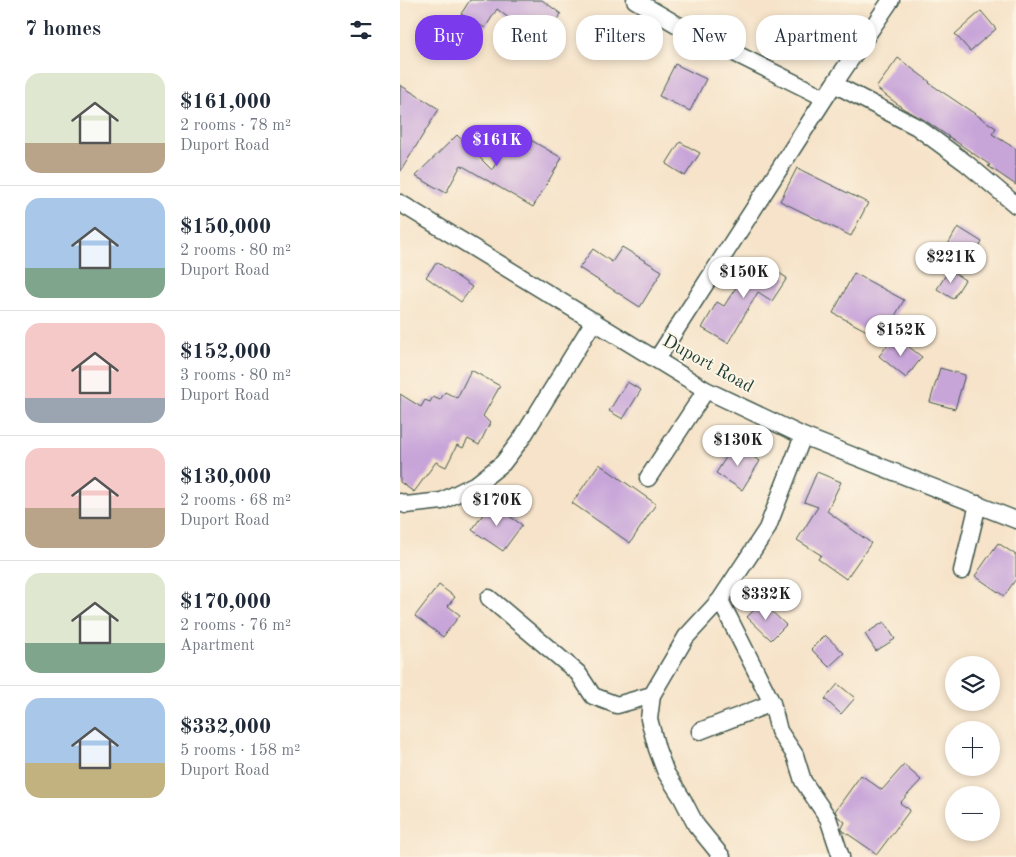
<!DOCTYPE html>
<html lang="en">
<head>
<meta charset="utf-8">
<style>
	body { margin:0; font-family:"Old Standard TT",serif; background:#f2f2f3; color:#1f2937; height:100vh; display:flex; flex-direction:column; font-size:19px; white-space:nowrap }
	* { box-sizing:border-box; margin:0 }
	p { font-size:16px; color:#747a83 }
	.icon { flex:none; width:28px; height:28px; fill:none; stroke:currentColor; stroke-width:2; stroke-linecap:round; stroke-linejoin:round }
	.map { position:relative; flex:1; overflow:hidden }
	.sheet { display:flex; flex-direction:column; background:#fff; width:400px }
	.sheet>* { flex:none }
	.guide { position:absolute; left:15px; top:15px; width:475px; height:45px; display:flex; gap:10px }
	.controls { position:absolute; left:545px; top:656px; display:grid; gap:10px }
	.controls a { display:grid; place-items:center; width:55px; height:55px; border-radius:50%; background:#fff; box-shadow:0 2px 8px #0003; font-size:25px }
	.price { position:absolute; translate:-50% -42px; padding:0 11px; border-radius:18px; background:#fff; color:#222; font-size:16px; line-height:32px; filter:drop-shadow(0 1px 2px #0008) }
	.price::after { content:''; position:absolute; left:50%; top:30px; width:15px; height:11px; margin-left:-8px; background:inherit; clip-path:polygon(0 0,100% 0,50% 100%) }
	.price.on { background:#7c3aed; color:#fff }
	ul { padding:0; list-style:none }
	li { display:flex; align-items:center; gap:15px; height:125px; padding:0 25px }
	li+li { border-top:1px solid #e0e1e3 }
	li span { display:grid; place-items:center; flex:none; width:140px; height:100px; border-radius:15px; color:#555 }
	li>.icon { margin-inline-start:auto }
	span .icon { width:60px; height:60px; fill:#fffc; stroke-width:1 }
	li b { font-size:21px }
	h2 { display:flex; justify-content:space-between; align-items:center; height:60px; padding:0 25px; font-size:21px }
	.chip { padding:0 18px; border-radius:20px; background:#fff; box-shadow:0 2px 8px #0003; font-size:18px; line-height:45px }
	.chip.on { background:#7c3aed; color:#fff }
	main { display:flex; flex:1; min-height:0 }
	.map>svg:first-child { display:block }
</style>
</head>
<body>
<main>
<section class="sheet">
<h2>7 homes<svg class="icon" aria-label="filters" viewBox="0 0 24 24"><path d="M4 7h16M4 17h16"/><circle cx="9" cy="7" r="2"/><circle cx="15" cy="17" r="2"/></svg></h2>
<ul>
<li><span style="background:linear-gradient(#dfe7d0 70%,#b9a48a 0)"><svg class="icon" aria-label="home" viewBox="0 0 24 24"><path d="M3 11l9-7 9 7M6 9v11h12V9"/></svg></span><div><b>$161,000</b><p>2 rooms · 78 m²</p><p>Duport Road</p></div></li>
<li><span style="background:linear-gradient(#a9c7e8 70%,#7fa58c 0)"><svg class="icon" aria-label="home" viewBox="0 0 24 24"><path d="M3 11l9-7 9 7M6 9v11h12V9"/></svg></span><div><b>$150,000</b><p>2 rooms · 80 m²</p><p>Duport Road</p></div></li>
<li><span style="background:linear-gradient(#f6c9c9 75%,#9aa5b1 0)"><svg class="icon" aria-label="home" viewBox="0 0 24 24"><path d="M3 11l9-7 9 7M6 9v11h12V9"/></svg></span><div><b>$152,000</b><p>3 rooms · 80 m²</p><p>Duport Road</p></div></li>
<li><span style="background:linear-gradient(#f6c9c9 60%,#b9a48a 0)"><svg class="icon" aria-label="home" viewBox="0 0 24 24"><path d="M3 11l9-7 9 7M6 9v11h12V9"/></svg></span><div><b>$130,000</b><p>2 rooms · 68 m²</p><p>Duport Road</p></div></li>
<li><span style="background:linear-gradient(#dfe7d0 70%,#7fa58c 0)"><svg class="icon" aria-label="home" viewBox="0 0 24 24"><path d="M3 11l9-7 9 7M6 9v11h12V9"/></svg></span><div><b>$170,000</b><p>2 rooms · 76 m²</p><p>Apartment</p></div></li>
<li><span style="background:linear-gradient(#a9c7e8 65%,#c2b280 0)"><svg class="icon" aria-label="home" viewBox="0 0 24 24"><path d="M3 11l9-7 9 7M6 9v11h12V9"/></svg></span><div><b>$332,000</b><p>5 rooms · 158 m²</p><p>Duport Road</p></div></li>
</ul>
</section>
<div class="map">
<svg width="616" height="857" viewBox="0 0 616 857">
	<rect width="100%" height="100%" fill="#fcf5e5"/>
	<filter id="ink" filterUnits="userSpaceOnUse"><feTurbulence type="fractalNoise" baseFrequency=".02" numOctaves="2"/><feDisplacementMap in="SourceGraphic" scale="10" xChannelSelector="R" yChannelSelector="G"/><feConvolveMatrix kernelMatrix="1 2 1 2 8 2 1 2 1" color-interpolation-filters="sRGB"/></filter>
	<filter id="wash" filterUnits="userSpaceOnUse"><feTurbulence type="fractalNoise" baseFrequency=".0096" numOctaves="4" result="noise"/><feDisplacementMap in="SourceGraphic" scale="20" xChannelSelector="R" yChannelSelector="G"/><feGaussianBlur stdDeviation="1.12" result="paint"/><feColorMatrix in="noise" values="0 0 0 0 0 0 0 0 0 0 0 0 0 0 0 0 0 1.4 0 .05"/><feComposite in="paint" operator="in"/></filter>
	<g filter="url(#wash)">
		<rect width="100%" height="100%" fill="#f6e3c9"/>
		<g id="blocks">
			<path fill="#c8a5d9" d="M70,0h72l19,14 -21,28 -43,-33 -12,19 -24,-14z
				M581,11l15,18 -26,22 -15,-17z
				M498,58l32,24 -1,1 67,45 -4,6 24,15v36l-28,-19 2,-1 -67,-46 -19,-10 -28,-21z
				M275,64l31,15 -16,32 -31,-15z
				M0,85l39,24 -39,63z
				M115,131l47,27 -29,49 -72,-42 -15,28 -31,-17 42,-41 35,35z
				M280,142l20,11 -15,23 -19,-12z
				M397,168l71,35 -17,33 -71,-35z
				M558,227l24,15 -15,27 -25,-14z
				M222,247l40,24 -22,36 -61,-39 14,-19 19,13z
				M355,258l32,20 -15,23 -14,-9 -30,51 -26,-15 15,-26 7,4z
				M37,262l35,25 -11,15 -35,-25z
				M549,270l16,10 -12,19 -16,-10z
				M454,273l50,27 -22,39 -49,-26z
				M495,336l27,21 -16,21 -27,-22z
				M540,368l25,7 -10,34 -25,-7z
				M71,370l29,16 -17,30 7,7 -11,22 -11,-6 -5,9 -6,-3 -11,22 -10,-5 -22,30 -14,-10v-88l21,13 4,-7 5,2 3,-5 7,3 5,-8 12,6z
				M227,382l14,8 -18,29 -14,-8z
				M334,445l26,16 -18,29 -26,-17z
				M199,464l57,40 -26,39 -58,-40z
				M417,472l24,10 -14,29 44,32 -25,36 -28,-20 3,-4 -24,-15 21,-33 -14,-5z
				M91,503l31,22 -19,26 -31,-21z
				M598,543l18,12v24l-12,17 -29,-20z
				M39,585l16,12 -7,9 12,9 -17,22 -28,-21z
				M362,602l24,23 -15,15 -24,-23z
				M484,622l11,17 -19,12 -11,-17z
				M425,635l19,18 -15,14 -18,-18z
				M438,684l17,14 -14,16 -16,-15z
				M504,765l17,15 -21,23 10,7 -33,44 -35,-24v-2l3,-6 -7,-5 -3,-6 26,-36 21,15z"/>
		</g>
	</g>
	<g filter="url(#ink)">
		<use href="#blocks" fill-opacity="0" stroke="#3f564a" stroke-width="1"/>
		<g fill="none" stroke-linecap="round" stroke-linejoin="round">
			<g stroke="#3f564a" stroke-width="19">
				<path id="minor" d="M235,0l41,24 149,74
					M434,84l83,43 49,36 50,42
					M0,203l306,187 97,46 213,84
					M257,359l177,-275 57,-84
					M248,478l58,-88
					M0,502l6,3 36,-4 36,-18 25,-20 19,-25 72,-117
					M562,571l16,-67
					M89,598l89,75 15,23 24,9 35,-10
					M320,600l52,103 7,28 16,24 8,26 25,37 13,39
					M300,731l72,-28
					M322,857l-26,-32 -14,-27 -16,-25 -9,-24 -8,-30 3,-24 34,-58 34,-37 47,-71 36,-93"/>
			</g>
			<use href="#minor" stroke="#fff" stroke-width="16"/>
		</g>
	</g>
	<g text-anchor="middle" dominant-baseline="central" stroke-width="4" stroke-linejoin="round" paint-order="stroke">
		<g font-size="18" fill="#1f3d34" stroke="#fcf5e5">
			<text transform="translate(308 364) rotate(29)">Duport Road</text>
		</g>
	</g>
</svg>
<div class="controls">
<a><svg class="icon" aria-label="layers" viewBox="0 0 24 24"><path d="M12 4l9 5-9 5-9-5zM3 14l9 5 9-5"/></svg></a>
<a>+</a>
<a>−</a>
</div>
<b class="price on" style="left:97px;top:167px">$161K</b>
<b class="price" style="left:551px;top:284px">$221K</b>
<b class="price" style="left:344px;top:299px">$150K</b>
<b class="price" style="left:501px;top:357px">$152K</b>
<b class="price" style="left:338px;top:467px">$130K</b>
<b class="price" style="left:97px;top:527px">$170K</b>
<b class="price" style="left:366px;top:621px">$332K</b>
<div class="guide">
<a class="chip on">Buy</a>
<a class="chip">Rent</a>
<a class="chip">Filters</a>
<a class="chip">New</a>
<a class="chip">Apartment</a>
</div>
</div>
</main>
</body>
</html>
